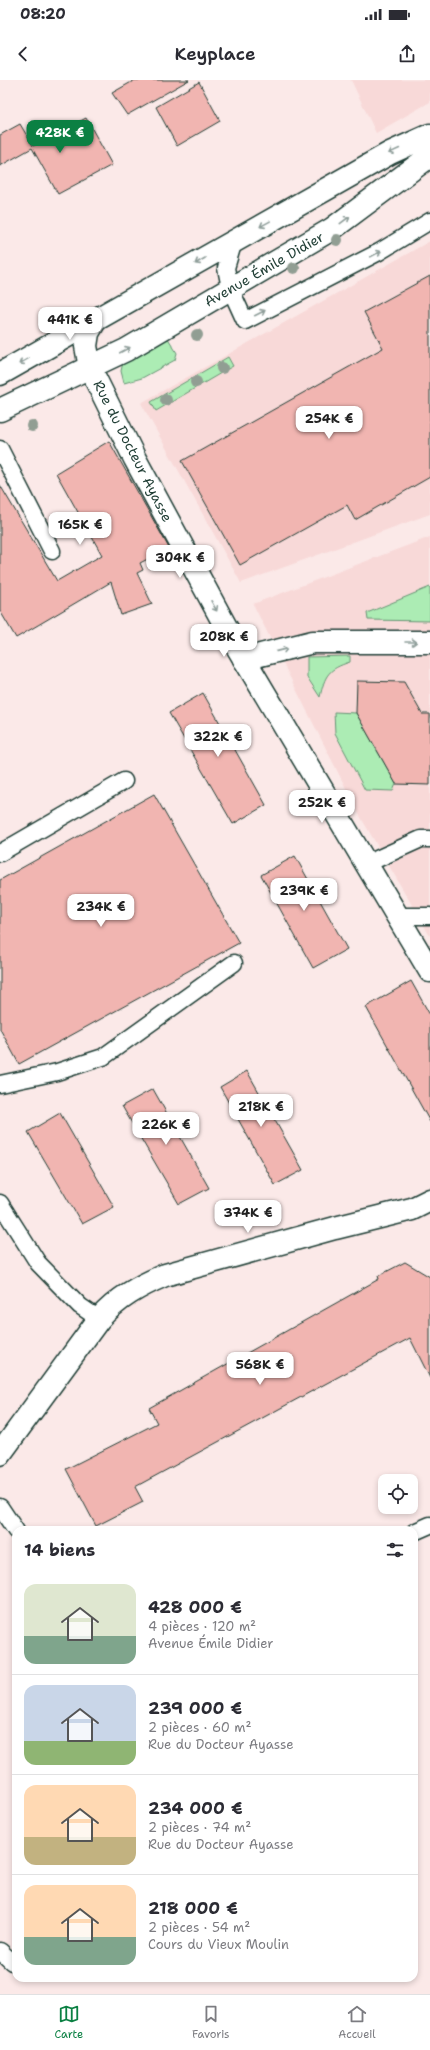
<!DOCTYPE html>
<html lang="fr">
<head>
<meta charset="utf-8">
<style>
	body { margin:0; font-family:"Shantell Sans",sans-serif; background:#f7f7f7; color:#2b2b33; height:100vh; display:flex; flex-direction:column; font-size:15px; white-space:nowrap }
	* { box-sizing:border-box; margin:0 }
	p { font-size:13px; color:#7c7c81 }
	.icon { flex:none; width:22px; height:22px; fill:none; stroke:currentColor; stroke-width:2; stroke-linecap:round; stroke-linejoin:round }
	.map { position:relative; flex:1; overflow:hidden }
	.details { position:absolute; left:12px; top:1446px; width:406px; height:456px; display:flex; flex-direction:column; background:#fff; border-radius:12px; box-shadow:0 2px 6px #0003 }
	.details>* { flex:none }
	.fabs { position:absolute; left:378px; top:1394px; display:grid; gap:8px }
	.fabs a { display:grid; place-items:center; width:40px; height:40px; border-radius:8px; background:#fff; box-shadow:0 2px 6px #0003; font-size:20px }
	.price { position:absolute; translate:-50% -34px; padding:0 9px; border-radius:8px; background:#fff; color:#222; font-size:13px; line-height:26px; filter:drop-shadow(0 1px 2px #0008) }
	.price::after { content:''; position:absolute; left:50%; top:24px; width:12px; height:9px; margin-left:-6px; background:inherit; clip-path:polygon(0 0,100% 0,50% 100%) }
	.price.current { background:#0b8043; color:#fff }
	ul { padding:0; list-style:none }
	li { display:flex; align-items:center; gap:12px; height:100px; padding:0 12px }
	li+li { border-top:1px solid #e1e1e2 }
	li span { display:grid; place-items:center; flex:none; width:112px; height:80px; border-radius:12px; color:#555 }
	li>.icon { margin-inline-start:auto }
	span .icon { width:48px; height:48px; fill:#fffc; stroke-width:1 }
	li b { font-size:17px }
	h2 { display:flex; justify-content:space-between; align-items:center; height:48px; padding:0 12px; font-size:17px }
	.status { display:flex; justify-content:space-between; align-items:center; height:28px; padding:0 20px; background:#fff; direction:ltr }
	.status svg { height:11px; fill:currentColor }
	header { display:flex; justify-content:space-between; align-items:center; height:52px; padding:0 12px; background:#fff; font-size:18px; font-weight:600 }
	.tab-bar { display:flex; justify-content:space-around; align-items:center; height:56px; border-top:1px solid #e1e1e2; background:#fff; font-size:11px; color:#7c7c81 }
	.tab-bar a { display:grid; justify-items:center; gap:2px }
	.tab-bar .current { color:#0b8043 }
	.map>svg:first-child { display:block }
</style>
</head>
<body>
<div class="status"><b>08:20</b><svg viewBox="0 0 49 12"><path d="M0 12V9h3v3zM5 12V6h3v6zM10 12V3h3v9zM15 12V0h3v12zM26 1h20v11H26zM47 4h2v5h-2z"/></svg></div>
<header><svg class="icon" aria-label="back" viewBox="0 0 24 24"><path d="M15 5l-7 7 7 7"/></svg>Keyplace<svg class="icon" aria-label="share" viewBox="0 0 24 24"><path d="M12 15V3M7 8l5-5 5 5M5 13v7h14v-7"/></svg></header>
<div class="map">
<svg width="430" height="1914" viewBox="0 0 430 1914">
	<rect width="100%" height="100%" fill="#fbe9e8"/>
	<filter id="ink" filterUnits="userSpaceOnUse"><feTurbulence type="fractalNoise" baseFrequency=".025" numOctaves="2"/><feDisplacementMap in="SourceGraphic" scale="8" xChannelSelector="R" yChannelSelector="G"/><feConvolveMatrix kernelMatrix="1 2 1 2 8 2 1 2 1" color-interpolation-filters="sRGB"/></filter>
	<g filter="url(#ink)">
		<path fill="#f8d9d8" d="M351,0h79v22l-54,31z
			M430,161v273l-189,69 -100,-180z
			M430,457v399l-70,-120 -107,-212z"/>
		<path fill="#acecb4" stroke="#669474" d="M166,255l11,18 -2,7 -33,18 -18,5 -3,-12 2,-9z
			M228,277l5,9 -77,45 -5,-9z
			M430,507v34l-62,-1 -1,-7z
			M350,576v6c-22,7 -25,13 -30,35l-13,-20v-20z
			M334,632l22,1 40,71 -3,7 -28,-1 -30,-57z"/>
		<path fill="#f1b5b1" stroke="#1f3d34" d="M135,0h54l-62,35 -15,-22z
			M199,2l21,39 -43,25 -21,-39z
			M86,38l26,47 -54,29 -26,-46 -32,18v-31l20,-11 13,22z
			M430,196v201l-75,43 -8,-15 -107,60 -58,-104 201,-113 -19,-36z
			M109,361l60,107 -29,15 3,7 -6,3 15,31 -31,11 -10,-33 -95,56 -16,-27v-126l57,96 45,-26 -46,-82z
			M357,601l47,1 18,32h8v71l-34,-1 -40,-71z
			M203,613l63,112 -33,19 -64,-111z
			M154,714l85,149 -220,121 -19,-35v-149z
			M295,776l52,93 -34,19 -52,-93z
			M411,901l19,34v107l-64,-115z
			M247,991l56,99 -28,15 -55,-98z
			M153,1009l56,99 -30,16 -57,-98z
			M60,1033l54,94 -32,17 -54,-92z
			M405,1182l25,15v101l-20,-40 -275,149 8,15 -47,24 -30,-57 91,-46 -8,-15 230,-129 -1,-3z"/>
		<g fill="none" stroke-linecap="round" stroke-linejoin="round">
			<g stroke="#1f3d34" stroke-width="19">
				<path id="service" d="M234,161l-8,27 4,20 15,33 134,-69 51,-31
					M0,369l52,102
					M0,773l124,-72
					M366,784l55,-25h9
					M397,836h33
					M0,1004l57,-12 46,-15 131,-94
					M0,1123l38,60 42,43 19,13
					M0,1427l16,24
					M414,1452l16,-7
					M0,1871l12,11h4"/>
			</g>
			<g stroke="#1f3d34" stroke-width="25">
				<path id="minor" d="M244,579l69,-17h117
					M0,1374l99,-135c19,-21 40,-33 66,-44l170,-47 77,-19 18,-9"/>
			</g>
			<g stroke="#1f3d34" stroke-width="25">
				<path id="tertiary" d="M95,241l-7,12 -2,13 4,22 45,91 98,181 197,331"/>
			</g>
			<g stroke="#1f3d34" stroke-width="25">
				<path id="primary" d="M0,294l390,-221 40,-18
					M0,330l126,-60 160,-94 46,-27 98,-73"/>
			</g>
			<use href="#service" stroke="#fff" stroke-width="16"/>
			<use href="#minor" stroke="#fff" stroke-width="22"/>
			<use href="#tertiary" stroke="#fff" stroke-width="22"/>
			<use href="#primary" stroke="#fff" stroke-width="22"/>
		</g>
		<g fill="#919e93">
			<circle cx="337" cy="160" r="6"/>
			<circle cx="294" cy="188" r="6"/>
			<circle cx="197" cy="255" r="6"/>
			<circle cx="222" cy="288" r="6"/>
			<circle cx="196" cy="302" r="6"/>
			<circle cx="166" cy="320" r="6"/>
			<circle cx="32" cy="346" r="6"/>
		</g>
		<defs><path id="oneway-shaft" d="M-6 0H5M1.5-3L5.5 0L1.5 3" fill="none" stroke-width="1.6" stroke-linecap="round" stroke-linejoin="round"/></defs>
		<g stroke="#8f9e9a">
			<use href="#oneway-shaft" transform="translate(394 71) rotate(155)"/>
			<use href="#oneway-shaft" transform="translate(345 140) rotate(-37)"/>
			<use href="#oneway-shaft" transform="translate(265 144) rotate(151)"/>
			<use href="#oneway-shaft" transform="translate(376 174) rotate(-28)"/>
			<use href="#oneway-shaft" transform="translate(200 181) rotate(150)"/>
			<use href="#oneway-shaft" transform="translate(260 233) rotate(-27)"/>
			<use href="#oneway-shaft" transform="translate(125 270) rotate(-28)"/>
			<use href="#oneway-shaft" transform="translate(24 281) rotate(150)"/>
			<use href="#oneway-shaft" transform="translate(214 526) rotate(61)"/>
			<use href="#oneway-shaft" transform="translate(411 562)"/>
			<use href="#oneway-shaft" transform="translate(282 570) rotate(-14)"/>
		</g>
	</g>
	<g text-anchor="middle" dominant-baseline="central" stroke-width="3" stroke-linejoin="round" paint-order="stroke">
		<g font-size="14" fill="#1f3d34" stroke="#fff">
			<text transform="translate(264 189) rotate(-30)">Avenue Émile Didier</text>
			<text transform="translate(133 371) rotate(63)">Rue du Docteur Ayasse</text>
		</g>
	</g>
</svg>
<div class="fabs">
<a><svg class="icon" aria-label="locate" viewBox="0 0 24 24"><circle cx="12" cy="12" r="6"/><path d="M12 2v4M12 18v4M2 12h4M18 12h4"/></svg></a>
</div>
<b class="price current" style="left:60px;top:74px">428K €</b>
<b class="price" style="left:70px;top:261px">441K €</b>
<b class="price" style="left:329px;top:360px">254K €</b>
<b class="price" style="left:80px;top:466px">165K €</b>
<b class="price" style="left:180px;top:499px">304K €</b>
<b class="price" style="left:224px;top:578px">208K €</b>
<b class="price" style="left:218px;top:678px">322K €</b>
<b class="price" style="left:322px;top:744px">252K €</b>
<b class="price" style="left:304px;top:832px">239K €</b>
<b class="price" style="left:101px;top:848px">234K €</b>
<b class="price" style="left:261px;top:1048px">218K €</b>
<b class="price" style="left:166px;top:1066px">226K €</b>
<b class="price" style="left:248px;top:1154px">374K €</b>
<b class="price" style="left:260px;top:1306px">568K €</b>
<section class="details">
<h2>14 biens<svg class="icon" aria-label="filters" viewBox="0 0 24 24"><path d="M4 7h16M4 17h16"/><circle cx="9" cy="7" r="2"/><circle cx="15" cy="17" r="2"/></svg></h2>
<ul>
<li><span style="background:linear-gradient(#dfe7d0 65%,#7fa58c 0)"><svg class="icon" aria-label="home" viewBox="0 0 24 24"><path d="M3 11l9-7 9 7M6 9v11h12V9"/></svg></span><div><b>428 000 €</b><p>4 pièces · 120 m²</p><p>Avenue Émile Didier</p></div></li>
<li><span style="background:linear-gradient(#c9d6e8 70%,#8fb573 0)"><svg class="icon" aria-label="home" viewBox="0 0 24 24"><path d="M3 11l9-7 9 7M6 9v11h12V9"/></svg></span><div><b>239 000 €</b><p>2 pièces · 60 m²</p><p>Rue du Docteur Ayasse</p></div></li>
<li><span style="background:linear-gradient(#ffd9b3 65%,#c2b280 0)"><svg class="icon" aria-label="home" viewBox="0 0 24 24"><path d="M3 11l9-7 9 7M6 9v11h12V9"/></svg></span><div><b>234 000 €</b><p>2 pièces · 74 m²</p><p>Rue du Docteur Ayasse</p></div></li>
<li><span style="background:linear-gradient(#ffd9b3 65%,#7fa58c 0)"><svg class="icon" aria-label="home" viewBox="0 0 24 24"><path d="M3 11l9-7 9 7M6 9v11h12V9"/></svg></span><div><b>218 000 €</b><p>2 pièces · 54 m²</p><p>Cours du Vieux Moulin</p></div></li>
</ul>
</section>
</div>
<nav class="tab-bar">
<a class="current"><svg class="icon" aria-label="map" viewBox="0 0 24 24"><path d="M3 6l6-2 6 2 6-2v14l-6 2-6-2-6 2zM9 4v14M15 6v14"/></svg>Carte</a>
<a><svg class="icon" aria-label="saved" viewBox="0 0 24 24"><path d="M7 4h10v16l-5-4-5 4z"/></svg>Favoris</a>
<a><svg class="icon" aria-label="home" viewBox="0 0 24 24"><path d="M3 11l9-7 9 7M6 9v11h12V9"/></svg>Accueil</a>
</nav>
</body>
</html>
